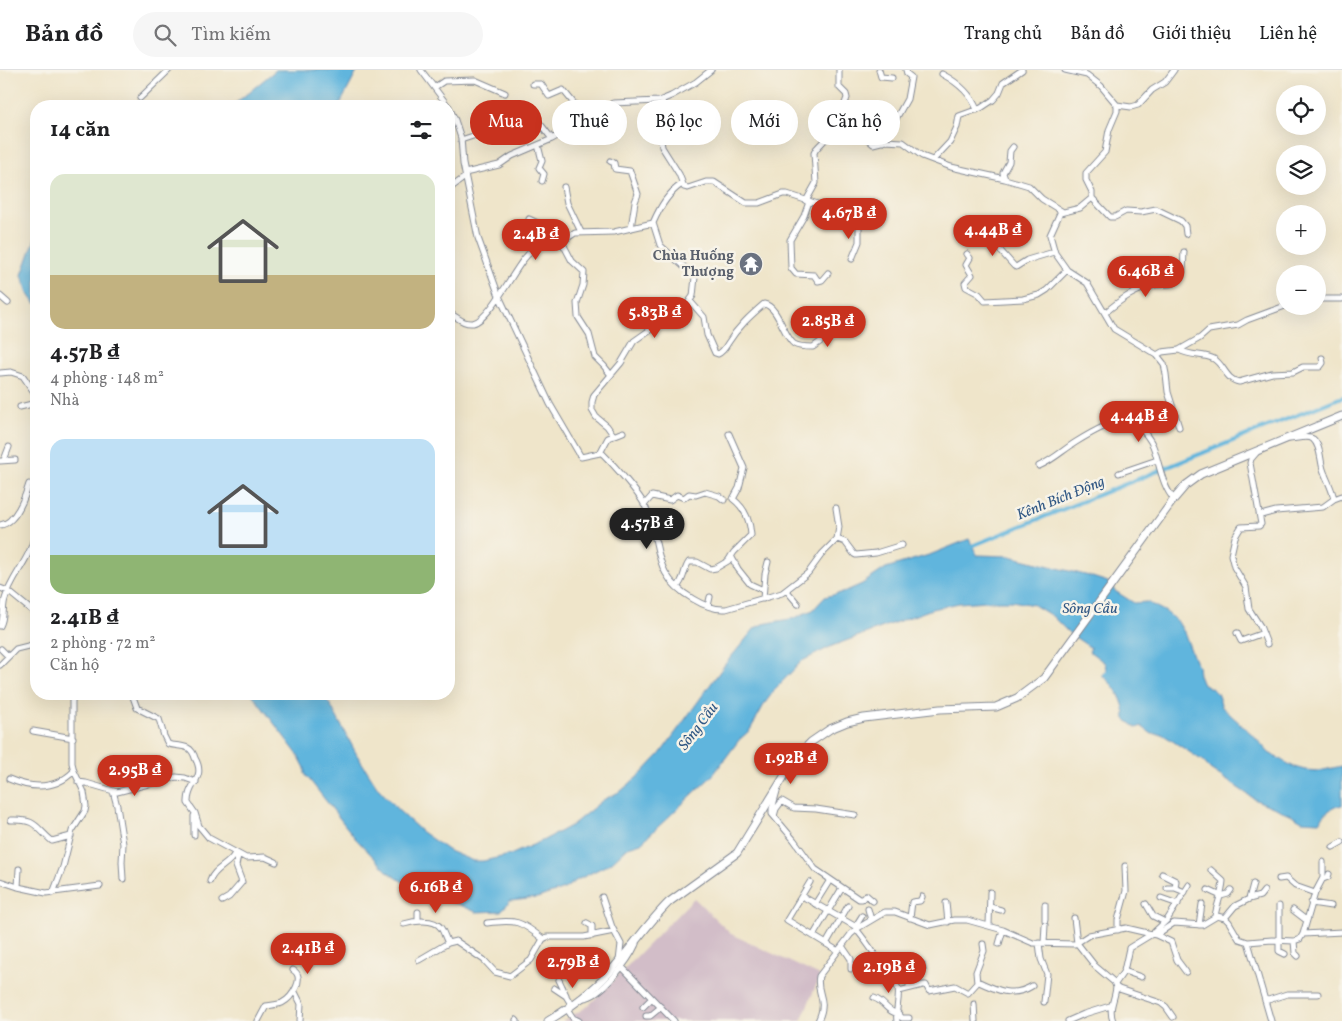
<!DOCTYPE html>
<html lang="vi">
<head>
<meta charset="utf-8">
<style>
	body { margin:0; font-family:Vollkorn,serif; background:#f6f6f6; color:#202124; height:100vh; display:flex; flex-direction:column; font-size:19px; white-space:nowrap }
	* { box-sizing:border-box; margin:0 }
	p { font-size:16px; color:#757577 }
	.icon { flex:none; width:28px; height:28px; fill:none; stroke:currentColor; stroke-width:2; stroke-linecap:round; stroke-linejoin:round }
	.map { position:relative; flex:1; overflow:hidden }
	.side { position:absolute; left:30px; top:30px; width:425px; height:600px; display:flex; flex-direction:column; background:#fff; border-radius:20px; box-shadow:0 5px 20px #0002 }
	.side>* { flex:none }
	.top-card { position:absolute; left:470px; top:30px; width:475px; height:45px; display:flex; gap:10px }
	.buttons { position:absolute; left:1276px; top:15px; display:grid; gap:10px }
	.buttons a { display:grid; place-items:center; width:50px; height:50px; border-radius:50%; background:#fff; box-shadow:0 5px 20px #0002; font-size:25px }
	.price { position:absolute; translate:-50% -42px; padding:0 11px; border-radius:18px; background:#c8321e; color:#fff; font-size:16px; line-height:32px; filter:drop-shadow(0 1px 2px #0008) }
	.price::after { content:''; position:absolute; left:50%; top:30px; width:15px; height:11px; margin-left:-8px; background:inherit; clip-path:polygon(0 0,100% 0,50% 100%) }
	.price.current { background:#222; color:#fff }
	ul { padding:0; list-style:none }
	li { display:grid; align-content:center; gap:10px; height:265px; padding:0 20px }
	li span { display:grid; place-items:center; height:155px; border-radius:15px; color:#555 }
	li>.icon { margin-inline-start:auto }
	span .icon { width:90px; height:90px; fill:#fffc; stroke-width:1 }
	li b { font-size:21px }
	h2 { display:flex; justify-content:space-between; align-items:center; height:60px; padding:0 20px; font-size:21px }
	.tag { padding:0 18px; border-radius:22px; background:#fff; box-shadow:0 5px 20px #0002; font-size:18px; line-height:45px }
	.tag.current { background:#c8321e; color:#fff }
	header { display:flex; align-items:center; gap:30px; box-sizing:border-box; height:70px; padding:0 25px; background:#fff; border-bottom:1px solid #e0e0e0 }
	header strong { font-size:24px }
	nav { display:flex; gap:28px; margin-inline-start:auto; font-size:18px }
	.search { width:350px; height:45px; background:#f6f6f6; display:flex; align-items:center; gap:12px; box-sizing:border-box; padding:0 18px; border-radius:28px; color:#757577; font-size:19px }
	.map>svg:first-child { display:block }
</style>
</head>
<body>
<header>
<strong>Bản đồ</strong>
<div class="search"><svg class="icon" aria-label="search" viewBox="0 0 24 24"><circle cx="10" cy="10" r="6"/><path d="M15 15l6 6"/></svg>Tìm kiếm</div>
<nav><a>Trang chủ</a><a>Bản đồ</a><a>Giới thiệu</a><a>Liên hệ</a></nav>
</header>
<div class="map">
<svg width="1342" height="951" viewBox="0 0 1342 951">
	<rect width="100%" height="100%" fill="#f7f3e8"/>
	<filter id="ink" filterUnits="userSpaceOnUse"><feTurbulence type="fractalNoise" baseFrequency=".02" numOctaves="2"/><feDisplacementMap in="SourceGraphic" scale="10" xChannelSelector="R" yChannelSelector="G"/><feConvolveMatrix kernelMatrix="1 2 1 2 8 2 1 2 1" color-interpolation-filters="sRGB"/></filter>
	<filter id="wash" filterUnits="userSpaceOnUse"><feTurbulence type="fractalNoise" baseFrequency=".0096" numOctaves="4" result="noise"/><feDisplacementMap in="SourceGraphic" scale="20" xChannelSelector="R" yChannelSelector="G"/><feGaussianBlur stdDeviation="1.12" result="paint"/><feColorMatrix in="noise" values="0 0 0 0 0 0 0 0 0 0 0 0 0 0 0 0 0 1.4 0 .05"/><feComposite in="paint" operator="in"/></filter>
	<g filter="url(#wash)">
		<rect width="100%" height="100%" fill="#efe5ca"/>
		<path fill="#d2bdc8" d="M694,828l37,36 89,42 -19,45h-238l25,-15z"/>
		<path fill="#61b5dd" stroke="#3e729e" d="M276,0h82l-19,36h-107z
			M36,166v68l-8,-11 -6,-18z
			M969,469l8,16 33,1 79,20 19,6 7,9 19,12 13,-1 19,10 12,10 6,10 11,29 3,5 1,9 3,8 12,7 3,3 5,14 34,31 13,15 25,14 11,3 14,1 23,-5v39c-11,2 -17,8 -23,17l-17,-1 -10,-6 -36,-15 -46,-31 -7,-8 -41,-27h-10l-11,-8 -4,2 -12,-9c0,-19 -9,-32 -23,-44l4,-5 -1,-7 -16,-12 2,-3 -22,-15 -17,-17 -18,-11 -22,-4h-26l-27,2 -27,6 -100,37 -30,15 -26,27 -11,15 -15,27 -11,10 -26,35 -72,68 -13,4 -17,16 -34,17 -13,9 -27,9 -27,3 -9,10 -25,1 -18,-8 -31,-6 -39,-26 -33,-34 -50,-64v-6l-7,-13 -46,-61h70l9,12 26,49 21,33 20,22 24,22 27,19 24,10h10l27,-6 34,-15 28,-15 31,-25 18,-9 22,-19 17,-18 66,-91 29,-35 8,-4 32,-6 8,-4 10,-4 12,-13 19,-5 18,-8 24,-16 46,-14z"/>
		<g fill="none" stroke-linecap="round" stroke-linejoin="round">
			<path stroke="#61b5dd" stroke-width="4" d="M969,477l373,-150"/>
		</g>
	</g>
	<g filter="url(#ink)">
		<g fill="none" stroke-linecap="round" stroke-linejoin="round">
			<g stroke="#858a94" stroke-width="7">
				<path id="minor" d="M421,0l27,36
					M879,0l2,7 11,1
					M1065,0l22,5 14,11 16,19v6l-8,19 -4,22 -19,21v7l6,12v6l-12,10 -20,5 -10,22 5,18 12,17 20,13 27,46 43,26 7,9 2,10 2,18 11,35
					M942,4c15,8 29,19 35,36
					M533,14h8l8,12 14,-6 23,28
					M435,17l9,-6 31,-1 30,13
					M140,28l29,-28
					M662,30l4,19 -5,21 1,7 17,27 5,13 4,1 18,-6h8l32,21h13l24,-9h4l43,14 12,9 17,5v20l-7,17
					M525,34l27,35
					M1117,35l14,2 7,-2 14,-15 13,-8 9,-12
					M449,37l6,13 6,18 2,26 15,74 21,58 51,108 31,53 19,-4 8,-15 15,-6
					M843,47l30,27 12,-3 18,1 19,14 29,11 54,12
					M461,70l24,-8 9,7 17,-11 -3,-11 1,-4
					M883,72l24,-43 4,-22 -4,-3 -1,-4
					M538,75l4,16 -3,7 5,6 -2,7
					M1013,77l-3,4 -1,11 -6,11 2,6 24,7 13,13 21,13
					M934,89l16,-17 7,-15 2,-11 22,-8 12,-8 6,-7 4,-10 19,-13
					M610,91l4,2 1,6 15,2 8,23 -3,8 -4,26
					M465,103l34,-8 13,-9 40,-17 61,-36 46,-2 12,-5 25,-14 15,-12
					M564,117l3,16 14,29
					M449,119l16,-12
					M1092,128l18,19h5l11,-6 15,1 15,-3 25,12 4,5 1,8
					M806,131l10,-18 -2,-30 2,-4 20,-21 7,-11 -1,-6 5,-13 -1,-4 -7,-7v-17
					M809,132l-5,14 -14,24 1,28 5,6 18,1 4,6 4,-1 6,-7
					M529,149l17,8 7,8 -1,4
					M982,160l32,36 2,1 11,-7 27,-8
					M562,172l10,19 12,11 -1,13 -6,18 1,14 11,17 6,23 9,9 7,9
					M967,184l3,4 -4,7 6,10 -7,8 1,4 13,7 6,7 38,-2 16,-4 8,-5 20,-20
					M0,226l8,7
					M1318,229h24
					M690,231l14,16 3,18 8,18 3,1c5,-2 7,-6 10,-11 10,-16 22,-27 36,-39 14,2 20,33 30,40 5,3 14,3 19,3l14,-10 11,-5 -2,-6
					M449,243c9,4 13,11 24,10 16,-3 40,-51 51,-64 6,-8 15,-14 24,-19l12,3 15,-10 39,-1 39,-9
					M1105,243c15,-13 29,-23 50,-28 8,-1 19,1 25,-7 5,-6 3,-19 4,-26
					M1179,280c13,7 25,3 35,9 10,6 12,21 25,23l33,-9 21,-1 10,-5h17l3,-4 -1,-5
					M1157,285l5,-3 17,-2 21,-12 9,-8 29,-5 9,-5 38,-14
					M0,303l11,-1 12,4 13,19
					M20,337l16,-4
					M614,366l-7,-10 -11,-9 -4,-7v-8l2,-7 27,-32 13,-22 54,-38 5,-7 2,-19 -35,-32 -7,-22c7,-16 15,-30 29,-39
					M1290,369c5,0 18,-4 23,0 8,7 7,21 10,30 3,10 9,19 11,30
					M601,382c11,11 40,43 45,56 16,38 5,67 47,91 10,6 21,11 33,10l56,-16 26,-20 14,-19 15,-15 2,-12 -3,-19
					M1257,382l-6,7 -1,4 11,61 -2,2 -18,1 -6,10 -4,18 3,12 12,20 3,22 11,17 7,18
					M4,390l5,-13
					M0,391l15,-1
					M1039,396c14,-6 24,-16 37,-24 16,-10 37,-21 55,-25 7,8 18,19 22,29 6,15 9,41 21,53
					M1119,403l38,-13
					M644,435l8,-9 18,4 7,-5 7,3 5,-4 7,1 9,-3 14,4 5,4
					M1261,445l15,-4 47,-4 11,-8 8,-3
					M0,455c15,-1 25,-28 29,-41
					M837,469l8,3 9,12 2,1 20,-2 26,-8
					M731,486l7,13 12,15 13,6
					M677,517c8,-8 6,-17 12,-25h8l13,7 6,-1 12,-7 6,-9 17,-17c-1,-15 -6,-27 -18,-36l6,-11 5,-20 -15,-34
					M0,518l8,3 28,23
					M787,521l11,13
					M763,529l2,-25 3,-12
					M708,536l2,-9
					M0,556c5,-9 2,-18 5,-27 7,-25 29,-43 30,-70
					M1237,563l4,8 22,-8
					M1,579l7,7
					M0,595l16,-16 20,-5
					M132,624l5,14 22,11 5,17 4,8c6,2 14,1 20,4 3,1 6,6 7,10 12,21 -8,25 -7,45l7,10 4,13 10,12 37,20 19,-1 11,5
					M33,661l40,7
					M9,709c23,10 46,11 65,-8
					M78,712l8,1 31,9 59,-15 9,1 11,4
					M113,721l4,15 6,38 -1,18 1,17
					M777,721l-5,18v5l22,26 21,29 44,30h3l4,-4 7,6
					M194,746v19
					M774,746l2,-7 6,-8 12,7 22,1 39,6
					M11,750c26,-1 24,7 41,21l19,-5
					M1333,777l9,-5
					M1211,800l12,11c-1,13 -6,23 -8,35
					M1162,804l14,7 -1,7
					M1279,809l7,-1 9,8 20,7
					M1323,809l5,-2 1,-3
					M0,811l18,6 28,6 54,-7
					M210,811c4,-13 20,-16 25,-28
					M810,812l-23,38 51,31
					M18,817l1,-18
					M1167,818h8l10,4
					M1208,820l13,6 7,-2 3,-4
					M53,823l10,-26 9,-36 13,-20 1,-5 -2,-14 -10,-21 -2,-8v-62l3,-7
					M802,826l56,32
					M602,827l10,30 9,17 -2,17
					M1161,828l17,6
					M1249,829l11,-3 4,-5
					M222,831l7,-4 13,-15 -6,-16 2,-11
					M946,833l2,19
					M1311,833l20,3
					M815,834l15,-24
					M1146,834l7,12 12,6
					M1279,836v45l6,3
					M990,837l11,3
					M868,839l3,11
					M1293,840l13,10
					M418,842v9
					M910,848l2,-16 8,-1 2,-4
					M1074,848l3,25 18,23 19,16 2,5c-1,13 -8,21 -3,34
					M1225,848l10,-12 14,-7 4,-15
					M1045,850v-15
					M487,853c29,-4 34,-2 56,16
					M587,853l5,3v10
					M404,854c10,-3 30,-6 37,4 3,4 4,10 7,15
					M989,855l1,-33
					M1199,855l3,-21
					M855,857l7,-11
					M856,859c16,19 28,40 42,59 2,11 -3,22 -1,33
					M1118,860v-10l8,-29 -1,-25
					M1303,864l39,-2
					M1156,865l15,7 6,18 9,12
					M813,866l29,-48
					M1294,871l1,12 3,3
					M1248,872l23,79
					M1039,873l2,16 6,15 -3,28
					M1044,873l1,-18
					M826,874l22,-38
					M999,874l4,-14
					M842,876l9,13v10
					M419,890l29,-17 8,-2 28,19 11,12 15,4 21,-16 12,-21 4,-2h37l30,-6
					M622,897l52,54
					M1124,901l17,6
					M559,910l7,15
					M977,911c19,9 36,17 55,5
					M1115,914l9,-13 5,-23 23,-14 15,-14 22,-35
					M1116,917l3,2 42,14 5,4 7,10
					M554,918l12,8 6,10
					M909,918v-8l11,-6 3,-4 -1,-6 -5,-2 -2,-4
					M899,921l24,-6h3l3,6 26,-5 13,7 9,-10 -1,-11 8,-21 -1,-7
					M295,922l6,12 -1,17
					M584,928c17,-1 45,-38 52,-54
					M874,928c10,3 12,13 22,15
					M1265,931l22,-7h31
					M974,934l1,17
					M643,937l9,-9
					M567,939l6,9 6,3
					M898,943l4,5h7
					M646,946h4l11,-9
					M516,950l1,1
					M258,951l8,-15c5,-1 11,-1 16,-3 10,-5 24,-26 11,-33
					M818,951c11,-23 -3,-27 1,-45l32,-42 7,-6 27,-16h10l35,13 24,-5h13l36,10 30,13 42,1 14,-9 37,-7 30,7 18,-12 28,2 15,-9 8,2 4,4 10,17 9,3 24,-2 22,1 6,-2 3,-5 12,-41 8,-15v-16
					M1068,951l16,-7 26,-8"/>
			</g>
			<g stroke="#858a94" stroke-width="9">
				<path id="major" d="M548,951c23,-14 43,-28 61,-48 21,-23 38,-49 60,-71l68,-49 59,-96 15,-15 19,-13 17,-7 17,-4 76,-9 56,-2 21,-9 27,-20 130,-179 12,-14 15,-11 141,-58"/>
			</g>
			<use href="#minor" stroke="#fff" stroke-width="5"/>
			<use href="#major" stroke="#fff" stroke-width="7"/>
		</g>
	</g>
	<defs>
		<g id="temple-disc" transform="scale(1.25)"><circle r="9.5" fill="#6b7280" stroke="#f7f3e8"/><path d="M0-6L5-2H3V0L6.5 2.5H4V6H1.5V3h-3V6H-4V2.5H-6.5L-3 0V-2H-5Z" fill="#fff"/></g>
	</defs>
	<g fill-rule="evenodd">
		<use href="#temple-disc" x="751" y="194"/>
	</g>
	<g text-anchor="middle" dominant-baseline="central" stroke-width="5" stroke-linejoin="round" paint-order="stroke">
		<g font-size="14" font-weight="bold" fill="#5b616d" stroke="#f7f3e8" text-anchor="end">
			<text x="734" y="186">Chùa Huống<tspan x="734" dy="16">Thượng</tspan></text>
		</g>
		<g font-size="15" font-style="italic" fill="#305784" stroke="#f7f3e8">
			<text transform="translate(1061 429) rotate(-22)">Kênh Bích Động</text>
			<text x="1090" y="539">Sông Cầu</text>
			<text transform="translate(699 657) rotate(-53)">Sông Cầu</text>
		</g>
	</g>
</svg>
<div class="buttons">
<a><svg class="icon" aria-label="locate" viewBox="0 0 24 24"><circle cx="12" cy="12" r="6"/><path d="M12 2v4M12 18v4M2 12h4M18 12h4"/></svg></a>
<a><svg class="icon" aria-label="layers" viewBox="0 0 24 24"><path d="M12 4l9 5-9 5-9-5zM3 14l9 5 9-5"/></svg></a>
<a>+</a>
<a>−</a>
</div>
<b class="price" style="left:849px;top:170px">4.67B ₫</b>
<b class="price" style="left:993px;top:187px">4.44B ₫</b>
<b class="price" style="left:536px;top:191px">2.4B ₫</b>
<b class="price" style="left:1146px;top:228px">6.46B ₫</b>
<b class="price" style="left:655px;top:269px">5.83B ₫</b>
<b class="price" style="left:828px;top:278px">2.85B ₫</b>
<b class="price" style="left:1139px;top:373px">4.44B ₫</b>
<b class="price current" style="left:647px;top:480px">4.57B ₫</b>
<b class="price" style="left:791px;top:715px">1.92B ₫</b>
<b class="price" style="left:135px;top:727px">2.95B ₫</b>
<b class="price" style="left:436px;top:844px">6.16B ₫</b>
<b class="price" style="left:308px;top:905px">2.41B ₫</b>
<b class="price" style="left:573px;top:919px">2.79B ₫</b>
<b class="price" style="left:889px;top:924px">2.19B ₫</b>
<div class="top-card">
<a class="tag current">Mua</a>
<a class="tag">Thuê</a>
<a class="tag">Bộ lọc</a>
<a class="tag">Mới</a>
<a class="tag">Căn hộ</a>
</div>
<section class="side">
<h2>14 căn<svg class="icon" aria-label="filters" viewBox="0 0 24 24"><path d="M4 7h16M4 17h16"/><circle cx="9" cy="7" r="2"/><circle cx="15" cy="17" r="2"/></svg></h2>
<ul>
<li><span style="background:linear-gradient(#dfe7d0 65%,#c2b280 0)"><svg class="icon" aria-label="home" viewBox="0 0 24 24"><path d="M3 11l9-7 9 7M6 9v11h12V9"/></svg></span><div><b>4.57B ₫</b><p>4 phòng · 148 m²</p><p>Nhà</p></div></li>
<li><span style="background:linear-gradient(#bfe0f5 75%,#8fb573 0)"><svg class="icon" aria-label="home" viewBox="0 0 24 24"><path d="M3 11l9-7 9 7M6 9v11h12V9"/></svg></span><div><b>2.41B ₫</b><p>2 phòng · 72 m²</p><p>Căn hộ</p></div></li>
</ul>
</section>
</div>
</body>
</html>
